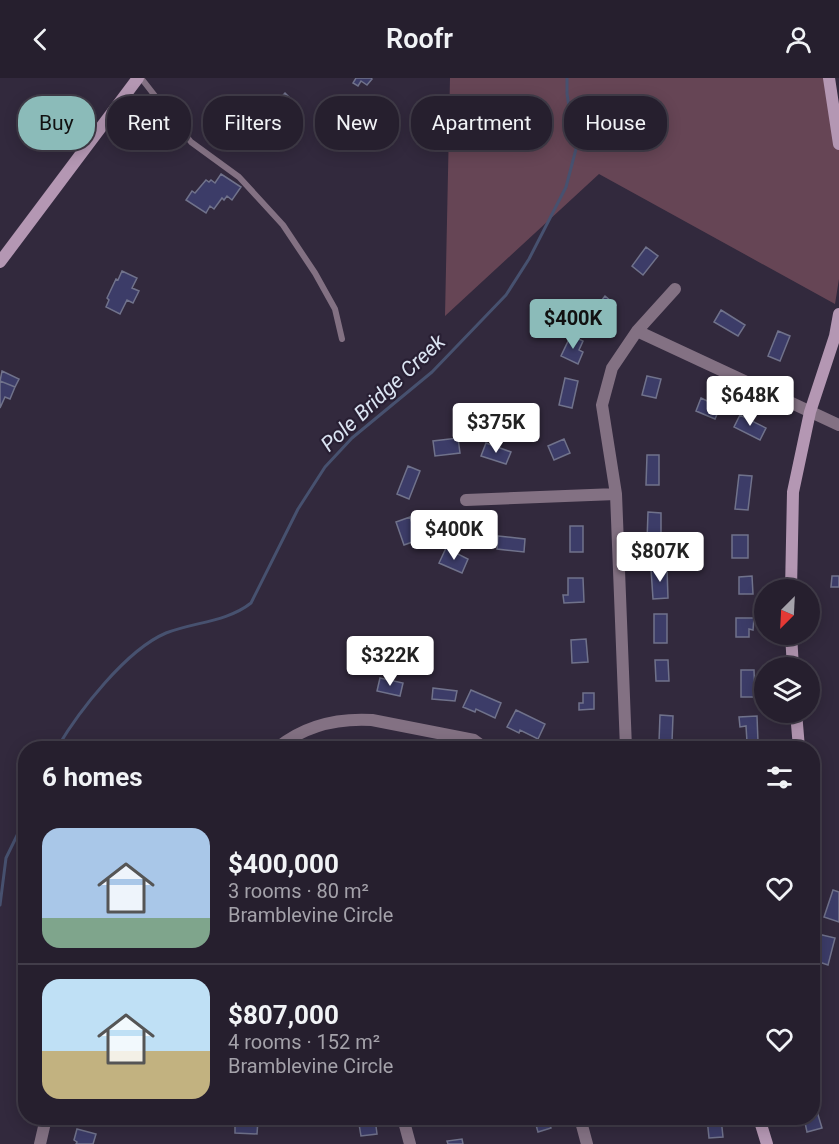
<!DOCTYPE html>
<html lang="en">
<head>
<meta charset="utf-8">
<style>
	body { margin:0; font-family:Roboto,sans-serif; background:#2e2736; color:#f1f3f6; height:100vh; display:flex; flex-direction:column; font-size:22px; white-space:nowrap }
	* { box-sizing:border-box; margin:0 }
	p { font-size:20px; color:#a4a2aa }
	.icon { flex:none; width:33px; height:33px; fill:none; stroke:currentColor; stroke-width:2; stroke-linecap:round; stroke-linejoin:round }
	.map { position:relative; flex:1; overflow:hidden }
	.sheet { position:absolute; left:18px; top:663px; width:802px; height:384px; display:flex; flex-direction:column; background:#261f2e; border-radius:24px; box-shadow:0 3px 15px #0003,0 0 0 2px #423d4a }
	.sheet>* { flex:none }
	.hud { position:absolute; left:18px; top:18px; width:804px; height:54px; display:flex; gap:12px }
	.needle { width:39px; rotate:204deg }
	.tools { position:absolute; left:754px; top:501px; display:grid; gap:12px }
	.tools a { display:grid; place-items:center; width:66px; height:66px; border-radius:50%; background:#261f2e; box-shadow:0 3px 15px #0003,0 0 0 2px #423d4a; font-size:30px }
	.price { position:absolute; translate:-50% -51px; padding:0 14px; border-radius:6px; background:#fff; color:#222; font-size:20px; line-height:39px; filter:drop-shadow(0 2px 3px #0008) }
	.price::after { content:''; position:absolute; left:50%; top:36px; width:18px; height:14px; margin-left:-9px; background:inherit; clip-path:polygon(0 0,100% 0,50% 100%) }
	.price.active { background:#8bbbb9; color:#111 }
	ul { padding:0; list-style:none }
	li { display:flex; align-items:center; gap:18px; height:150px; padding:0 24px }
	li+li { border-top:2px solid #423d4a }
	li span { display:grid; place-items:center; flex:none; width:168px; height:120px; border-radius:18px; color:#555 }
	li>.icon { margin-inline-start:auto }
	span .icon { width:72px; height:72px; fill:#fffc; stroke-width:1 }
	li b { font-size:26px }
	h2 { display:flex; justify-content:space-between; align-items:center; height:72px; padding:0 24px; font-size:26px }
	.tag { padding:0 21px; border-radius:24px; background:#261f2e; box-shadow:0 3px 15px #0003,0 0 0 2px #423d4a; font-size:21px; line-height:54px }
	.tag.active { background:#8bbbb9; color:#111 }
	header { display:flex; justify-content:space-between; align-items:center; height:78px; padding:0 24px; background:#261f2e; font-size:27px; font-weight:600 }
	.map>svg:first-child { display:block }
</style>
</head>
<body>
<header><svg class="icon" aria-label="back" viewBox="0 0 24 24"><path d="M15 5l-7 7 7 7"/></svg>Roofr<svg class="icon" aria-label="person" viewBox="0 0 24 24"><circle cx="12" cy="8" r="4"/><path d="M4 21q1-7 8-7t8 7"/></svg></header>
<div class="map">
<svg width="839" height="1066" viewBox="0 0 839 1066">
	<rect width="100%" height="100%" fill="#32293d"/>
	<path fill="#664555" d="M450,0h377l12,67v134l-4,25 -236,-130 -154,142z"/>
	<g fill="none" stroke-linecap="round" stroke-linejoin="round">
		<path stroke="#47516f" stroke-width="3" d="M57,670c22,-37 69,-98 109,-115 28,-11 61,-11 85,-30l47,-94 27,-42 27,-29 80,-66 74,-77 23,-36 37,-72 10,-38 -9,-55v-16
			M0,827l6,-47 20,-41"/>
	</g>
	<path fill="#3c3c68" stroke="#70728b" stroke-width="1.5" d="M356,0h15l1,1 -5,6 -6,-4 -3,5 -5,-3z
		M285,15l10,10 -11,12 3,6 -3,3 7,7 -9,10 -3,-3 -10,10 -10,-10 6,-7 -8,-7 2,-3 -3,-3 9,-10 3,3z
		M221,96l20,13 -9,13 -5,-4 -3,4 -2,-2 -8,11 -4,-3 -4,7 -20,-13 6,-9 3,2 11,-13 3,2 2,-2 4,3z
		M646,169l12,9 -15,19 -11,-9z
		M122,193l15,7 -5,10 7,3 -6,12 -6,-3 -7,14 -14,-7 3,-7 -2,-2 9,-19 2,1z
		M605,218l11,9 -15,19 -11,-9z
		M721,232l24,15 -7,11 -24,-14z
		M778,253l12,5 -10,25 -12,-5z
		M571,257l12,6 -4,9 4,2 -5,12 -17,-8z
		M2,293l17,8 -4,8 -15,-6z
		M647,298l14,3 -5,19 -14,-3z
		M565,300l13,3 -6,27 -13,-3z
		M0,303l15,6 -5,12 -5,-2 -5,11z
		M701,320l19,9 -5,12 -19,-8z
		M740,337l26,13 -6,12 -26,-13z
		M458,360l2,15 -25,3 -2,-15z
		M564,361l6,14 -16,7 -6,-14z
		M486,365l25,9 -5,12 -25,-8z
		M647,377h12v30h-13z
		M408,388l12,5 -11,28 -12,-5z
		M739,397l13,1 -4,34 -13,-1z
		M648,434l13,1v28h-14z
		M410,439l8,23 -14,5 -8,-23z
		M570,448h13v26h-13z
		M732,457h16v23h-16z
		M498,458l27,3 -1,13 -27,-3z
		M446,470l22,11 -6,14 -23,-10z
		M667,490l1,30 -15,1 -2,-30z
		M752,498l1,18h-14v-17z
		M832,498h7v11h-8z
		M568,500h15l1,24 -20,1 -1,-8h5z
		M654,536h13v29h-13z
		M736,540h18l-1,12 -4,-1v8h-13z
		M586,561l2,23 -16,1 -1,-23z
		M655,582h13l1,21h-13z
		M741,592h13l1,27h-14z
		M380,600l23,5 -3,13 -23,-5z
		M433,610l24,3 -2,10 -23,-2z
		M471,612l30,13 -6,15 -19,-9 -1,3 -12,-5z
		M583,615h11v16l-15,1v-7h4z
		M516,632l29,14 -7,15 -18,-9 -1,3 -12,-6z
		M660,637l13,1 -1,26h-13z
		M757,638l1,26h-11l-1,-16 -6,1 -1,-10z
		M833,812l6,2v30l-15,-5z
		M818,856l17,4 -7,27 -15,-5z
		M813,1020l9,30 -15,4 -3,-14h9z
		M358,1040h17l2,16 -16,2z
		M534,1040h14l3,10 -13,4z
		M617,1040h13v7l-12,1z
		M707,1040h14l2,19 -14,1z
		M235,1041l23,1 -1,14 -22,-1z
		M77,1051l19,5 -3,10h-17l1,-2 -3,-2z
		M462,1061l1,5h-15l-1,-3z"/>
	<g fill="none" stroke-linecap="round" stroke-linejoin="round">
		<path stroke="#837183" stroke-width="6" d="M141,0l50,64 48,35 44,48 32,48 20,36 7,30"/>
		<path stroke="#837183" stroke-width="12" d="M637,253l202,94
			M466,422l150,-6
			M277,670c27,-22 60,-30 95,-28l102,20 11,8
			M626,670l-10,-254 -14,-89 10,-37 25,-37 38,-42
			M403,1040l7,26
			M580,1040l7,26
			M40,1066l6,-26"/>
		<path stroke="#b497b3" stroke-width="12" d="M829,0l10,66
			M0,184l138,-184
			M791,512l2,-98 17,-80 25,-76 4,-22
			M791,556l2,34
			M796,634l3,36
			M759,1040l8,26"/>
	</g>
	<g text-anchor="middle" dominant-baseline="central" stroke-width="4.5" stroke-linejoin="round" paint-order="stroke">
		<g font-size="21" font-style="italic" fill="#dbe4f2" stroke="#281f33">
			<text transform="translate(383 315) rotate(-43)">Pole Bridge Creek</text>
		</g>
	</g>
</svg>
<div class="tools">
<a><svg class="needle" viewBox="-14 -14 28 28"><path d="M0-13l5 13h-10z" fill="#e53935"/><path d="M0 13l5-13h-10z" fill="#a4a2aa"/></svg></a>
<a><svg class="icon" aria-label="layers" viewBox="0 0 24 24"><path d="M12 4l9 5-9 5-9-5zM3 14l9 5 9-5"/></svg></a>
</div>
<b class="price active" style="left:573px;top:272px">$400K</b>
<b class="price" style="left:750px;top:349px">$648K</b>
<b class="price" style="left:496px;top:376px">$375K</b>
<b class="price" style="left:454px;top:483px">$400K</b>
<b class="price" style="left:660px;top:505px">$807K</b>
<b class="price" style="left:390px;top:609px">$322K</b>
<div class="hud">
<a class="tag active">Buy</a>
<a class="tag">Rent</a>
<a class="tag">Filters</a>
<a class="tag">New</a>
<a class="tag">Apartment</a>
<a class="tag">House</a>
</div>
<section class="sheet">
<h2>6 homes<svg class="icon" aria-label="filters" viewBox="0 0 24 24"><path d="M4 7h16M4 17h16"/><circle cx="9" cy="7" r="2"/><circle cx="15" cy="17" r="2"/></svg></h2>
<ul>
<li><span style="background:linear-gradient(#a9c7e8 75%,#7fa58c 0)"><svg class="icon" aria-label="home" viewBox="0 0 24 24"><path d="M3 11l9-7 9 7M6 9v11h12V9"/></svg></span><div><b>$400,000</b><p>3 rooms · 80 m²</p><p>Bramblevine Circle</p></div><svg class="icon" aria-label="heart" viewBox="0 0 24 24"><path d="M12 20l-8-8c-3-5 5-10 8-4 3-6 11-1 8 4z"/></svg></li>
<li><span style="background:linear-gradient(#bfe0f5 60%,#c2b280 0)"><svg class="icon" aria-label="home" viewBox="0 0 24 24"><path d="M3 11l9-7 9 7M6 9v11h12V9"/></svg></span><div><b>$807,000</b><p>4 rooms · 152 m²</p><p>Bramblevine Circle</p></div><svg class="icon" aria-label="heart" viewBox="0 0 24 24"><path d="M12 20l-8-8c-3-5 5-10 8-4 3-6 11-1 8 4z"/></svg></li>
</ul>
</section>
</div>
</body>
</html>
